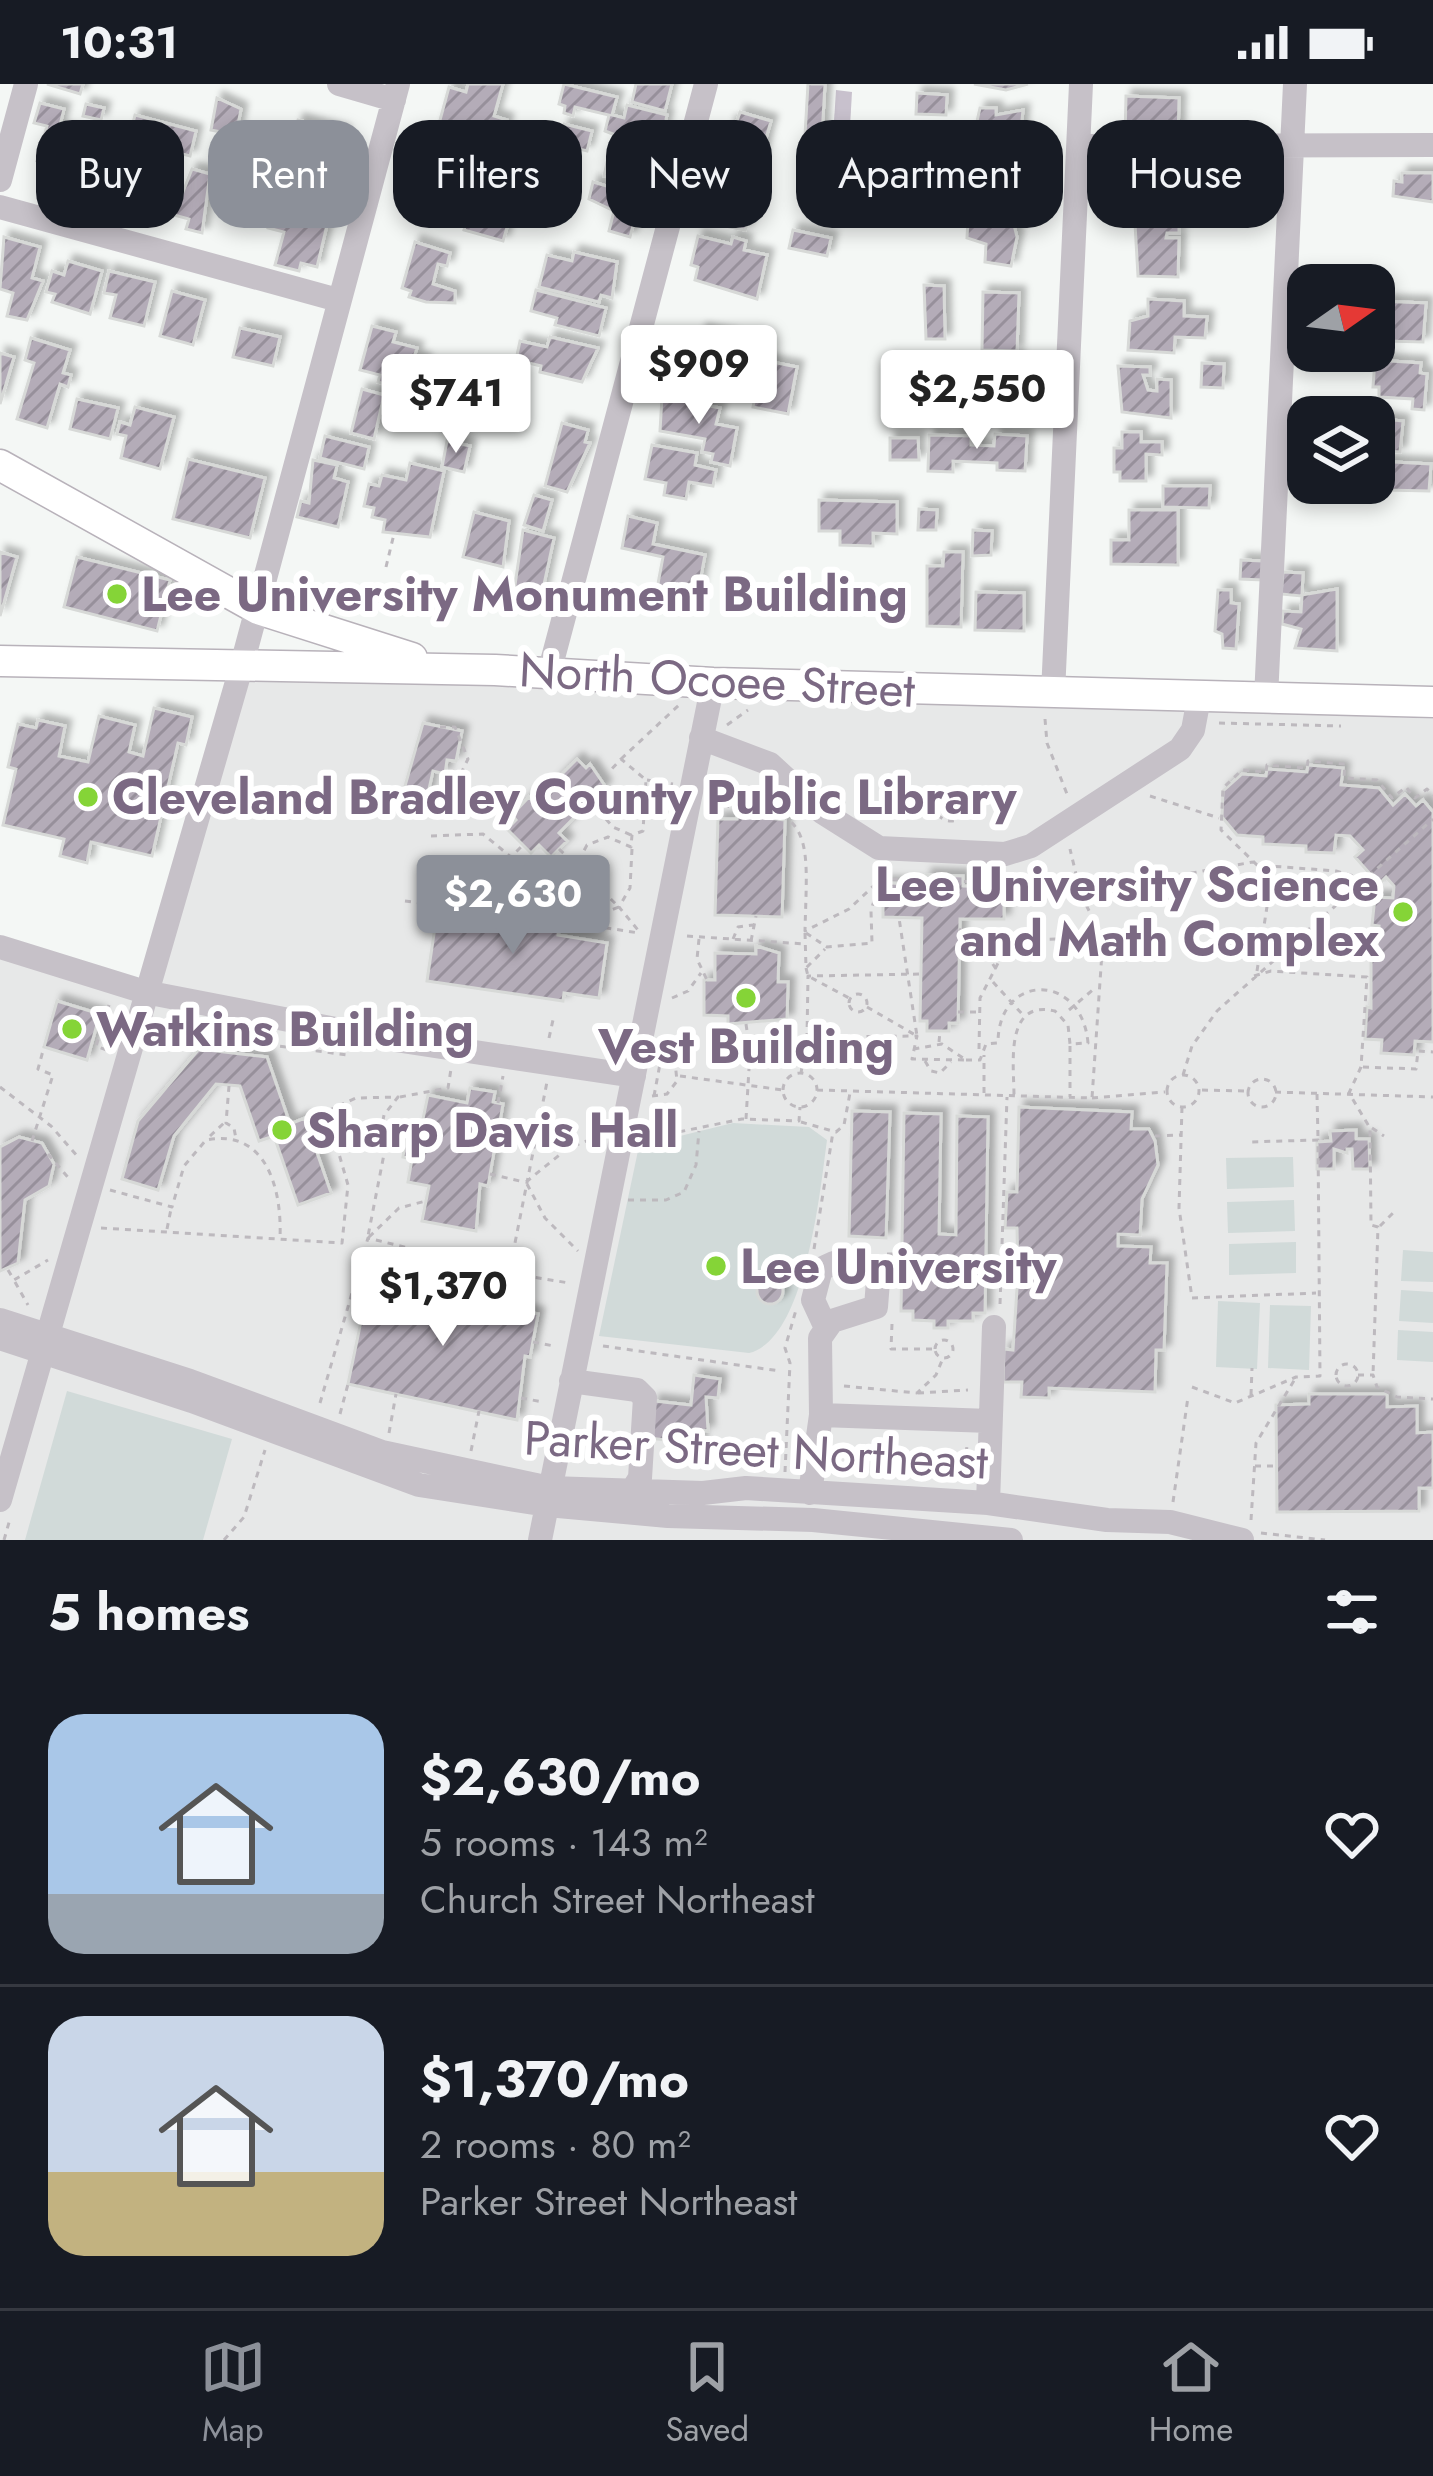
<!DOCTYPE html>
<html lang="en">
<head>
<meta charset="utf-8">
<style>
	body { margin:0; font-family:Jost,sans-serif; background:#242831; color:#f1f3f6; height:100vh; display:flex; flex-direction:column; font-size:45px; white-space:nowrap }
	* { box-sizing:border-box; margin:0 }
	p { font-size:39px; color:#9ea1a6 }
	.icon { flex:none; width:66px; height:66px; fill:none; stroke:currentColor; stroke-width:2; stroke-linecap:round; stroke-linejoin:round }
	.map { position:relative; height:1456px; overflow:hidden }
	.details { display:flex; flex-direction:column; background:#171b24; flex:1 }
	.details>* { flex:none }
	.guide { position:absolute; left:36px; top:36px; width:1362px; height:108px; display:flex; gap:24px }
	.needle { width:78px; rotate:76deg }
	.buttons { position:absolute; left:1287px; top:180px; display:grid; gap:24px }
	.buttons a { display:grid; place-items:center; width:108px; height:108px; border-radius:24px; background:#171b24; box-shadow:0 6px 18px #0003; font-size:60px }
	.price { position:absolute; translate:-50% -102px; padding:0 27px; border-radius:12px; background:#fff; color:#222; font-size:39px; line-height:78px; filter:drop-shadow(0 3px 6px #0008) }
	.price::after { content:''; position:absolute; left:50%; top:72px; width:36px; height:27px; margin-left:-18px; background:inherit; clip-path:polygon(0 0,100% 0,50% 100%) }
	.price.active { background:#8c9099; color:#fff }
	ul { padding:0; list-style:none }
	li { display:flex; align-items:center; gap:36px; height:300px; padding:0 48px }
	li+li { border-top:3px solid #363941 }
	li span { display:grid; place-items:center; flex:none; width:336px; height:240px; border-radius:36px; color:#555 }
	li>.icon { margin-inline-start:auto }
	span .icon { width:144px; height:144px; fill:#fffc; stroke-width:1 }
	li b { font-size:51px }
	h2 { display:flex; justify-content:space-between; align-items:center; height:144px; padding:0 48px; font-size:51px }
	.tag { padding:0 42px; border-radius:36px; background:#171b24; box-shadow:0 6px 18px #0003; font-size:42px; line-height:108px }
	.tag.active { background:#8c9099; color:#fff }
	.status { display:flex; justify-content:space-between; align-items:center; height:84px; padding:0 60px; background:#171b24; direction:ltr }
	.status svg { height:33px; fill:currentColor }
	.menu { display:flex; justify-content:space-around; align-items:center; height:168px; border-top:3px solid #363941; background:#171b24; font-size:33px; color:#9ea1a6 }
	.menu a { display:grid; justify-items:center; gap:6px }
	.menu .active { color:#8c9099 }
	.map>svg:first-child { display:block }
</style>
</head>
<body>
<div class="status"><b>10:31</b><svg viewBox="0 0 49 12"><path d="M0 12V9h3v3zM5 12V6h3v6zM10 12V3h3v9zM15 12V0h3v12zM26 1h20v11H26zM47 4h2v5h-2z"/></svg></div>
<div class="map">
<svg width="1433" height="1456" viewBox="0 0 1433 1456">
	<defs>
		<pattern id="building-hatch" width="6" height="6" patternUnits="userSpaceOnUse" patternTransform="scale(3)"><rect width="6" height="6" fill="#b4acb8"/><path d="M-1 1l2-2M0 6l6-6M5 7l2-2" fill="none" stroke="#97909b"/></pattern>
		<filter id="shadow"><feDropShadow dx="6" dy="-6" stdDeviation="3" flood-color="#0004"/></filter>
	</defs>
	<rect width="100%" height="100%" fill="#f4f7f5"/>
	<path fill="#e7e8e8" d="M241,584l472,15 720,36v821h-1433v-595l145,47z"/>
	<path fill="#d1dad9" d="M733,1039l76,4 18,13c-7,51 -21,199 -78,213l-150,-17 40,-190z
		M1293,1073l1,30 -67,2 -1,-31z
		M1294,1116l1,31 -67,2 -1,-31z
		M1296,1158v31l-67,2v-31z
		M1403,1166l30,2v30l-32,-1z
		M1401,1206l32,2v31l-34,-2z
		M1218,1217l42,2 -3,66 -41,-2z
		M1270,1221l41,1 -2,64 -41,-2z
		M1398,1246l35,2v30l-36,-2z
		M67,1307l165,48 -29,101h-178z"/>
	<path fill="#c8c1cd" d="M836,6l16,2 -3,52 -16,-7z"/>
	<path fill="url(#building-hatch)" stroke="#d7d9d7" stroke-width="3" filter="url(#shadow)" d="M47,0h36l-3,10z
		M468,0h35l-9,32 13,4 -8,29 -62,-18 12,-44 17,5z
		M564,0l53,13 -5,18 12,3 3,-13 40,10 -5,21 -10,-3 -3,15 -44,-17 4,-16 -34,-8 -2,9 -9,-3 1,-7 -6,-2z
		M636,0h36l-7,27 -33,-9z
		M808,0h17l-4,69 -17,-1z
		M974,0h54l-22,6z
		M917,9l30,2 -1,20 -30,-1z
		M1126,12l53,2 -1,43 -53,-2z
		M217,14l24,11 -5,26 -25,-5z
		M40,19l24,6 -5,20 18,4 -6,22 10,3 -4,14 -40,-11 10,-35 -13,-3z
		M86,20l18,4 -3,12 -18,-4z
		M980,24h16v7l27,-5 -4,40 -39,-1v-10h-7z
		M740,28l31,9 -11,38 -18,-5 2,-8 -15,-4 1,-20 6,2z
		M135,31l61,16 -6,25 -38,-10 -11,45 15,4 -5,19 -39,-10z
		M298,36l46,12 -14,55 -28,-7 3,-10 -6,-2 -4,15 -21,-6 7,-25 16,4 2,-11 -7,-2z
		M564,40l28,7 -5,20 -28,-7z
		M618,64l33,9 -1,21 -7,9 -39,-11 5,-22 7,2z
		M964,80l59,2 -1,41 -54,-2z
		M192,85l18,5 -8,59 -16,-4 3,-10 -15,-4z
		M1402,89h31v29l-40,-6 1,-15 8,1z
		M593,98l48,14 -11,41 -21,-6 5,-20 -25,-12z
		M1133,105l23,1 -1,27 24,5v11h-12l-1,5h13l-1,39 -40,-1z
		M714,112l41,11 -10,23 -39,-8z
		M275,116l47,13 -3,10 8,2 -10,42 -16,-4 -2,8 -24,-6 9,-33 -16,-4z
		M468,131l41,6 -6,20 -39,-11z
		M968,135l45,2 4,16 -6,29 -26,-4 1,-18 -19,-6z
		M793,146l38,8 -4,18 -38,-8z
		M698,152l33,8 2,-7 13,4 -2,9 23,5 -10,44 -62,-19 3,-13 -7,-2z
		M4,153l36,10 -8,31 11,3 -16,39 -20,-4 6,-23 -13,-4z
		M415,158l35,11 -3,13 -9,-2 -5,20 22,7v12l-29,-1 -17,-5 2,-6 -9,-3z
		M574,168l43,10 -5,36 -11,-3 -2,7 -60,-15 8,-32 25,6z
		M68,177l34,10 -12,43 -38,-12 3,-8 -9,-2 6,-21 12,4z
		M109,187l46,11 -11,44 -34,-8 6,-23 -12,-2z
		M924,201l20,1 1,53h-19z
		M536,206l70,18 -7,28 -44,-11 2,-7 -26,-7z
		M172,207l33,9 -12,45 -33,-9z
		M983,208l36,1 -2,58 -35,-1z
		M1148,215l36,2v15l23,1 -2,21 -30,-1 -1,16 -46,-3 2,-29 18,-5z
		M1374,217l52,2 -3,39 -36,-1v-7h-13z
		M372,242l24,6 -3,10 24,6 -3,9 11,3 -9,33 -38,-11 2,-7 -20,-5z
		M240,244l40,9 -7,29 -40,-9z
		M701,246l30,6 -6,55 -36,-8 -2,10 -20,-4 5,-21 -7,-2 3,-11 27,5z
		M550,253l48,11 -16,34 -42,-10 1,-6 -25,-6 4,-19 27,6z
		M31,254l39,12 -7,23 8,2 -3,12 -8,-3 -13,44 -30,-9 17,-56 -9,-3z
		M0,269l14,4 -14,47z
		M1002,273h16l2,47 -55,-4v-33h37z
		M762,276l35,7 -9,47 -35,-7z
		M1375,276l46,3 -1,10 7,1 -3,36 -12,-1 1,-10 -34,-2v-10h-6z
		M1202,279l22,1 -1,24 -22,-1z
		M1118,282l32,1v8h-7l5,15 9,1v-12l14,1v38l-49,-6z
		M362,305l22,6 -10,44 -23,-6z
		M662,313l58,11 -4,16 21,4 -7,38 -19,-4 2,-8 -11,-2 3,-13 -45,-8z
		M77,315l41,9 -8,31 -40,-10z
		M135,323l39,10 -14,52 -39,-11 5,-22 -9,-2 3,-12 10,3z
		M1374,334l29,3 -3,31 -26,-2z
		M562,339l26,7 -3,12 5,1 -23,49 -22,-6z
		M1122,348h19v10h21v13l-16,-1v27h-26v-9h-6v-24h8z
		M995,350l32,2 -2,35 -28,-1v-7l-44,-2v11l-25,-1 1,-36 42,1v9l23,1z
		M325,352l44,11 -5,22 -44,-11z
		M890,354h28l1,22h-29z
		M447,357l23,5 -6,26 -22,-5z
		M652,361l45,8 -2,12 21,5 -3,16 -24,-4 -3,17 -22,-4 2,-12 -21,-4z
		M188,375l77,19 -15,60 -77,-19z
		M313,376l24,5 -3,13 14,4 -10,45 -41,-10 4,-16 8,2z
		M1374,377l57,3 -2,27 -88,-2v-6h33z
		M410,379l34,8 -14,66 -47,-5 2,-12 -13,-3 2,-9 -10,-2 5,-22 10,2 3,-11 24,5z
		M1163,402h47l-1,22 -46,-1z
		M534,411l18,5 -9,31 -19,-6z
		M819,416l78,2v32l-24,-1v13l-33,-1v-14h-21z
		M919,425l18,1 -1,20h-18z
		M1129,426h49v55l-67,-1v-24h18z
		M474,428l35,9 -6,46 -40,-10z
		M628,432l29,7 -4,21 52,11 -8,42 -40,-8 6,-32 -41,-9z
		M523,446l31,8 -13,60 -27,-6z
		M973,446l19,1 -1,24 -19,1z
		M0,468l17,5 -17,59z
		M944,468h19l-2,75 -34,-1v-60h16z
		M77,473l93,23 -13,51 -93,-24z
		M1241,476l22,1v19l-23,-1z
		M1283,488l20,1 -1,22 35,-6v62l-42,-3 6,-19 -19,-5 1,-13 18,1 1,-16 -21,-2z
		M1218,506h13v13l8,1 -3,45 -13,-1 -1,-14 -7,-3z
		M976,508l48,1v38l-49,-1z
		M154,624l38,9 -6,28 -8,-2 -26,113 -61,-14 -4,21 -27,-7 4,-17 -61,-14 13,-56 -8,-2 10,-43 18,4 2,-8 27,6 -6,30 29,6 11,-46 36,9 -6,27 14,4z
		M423,639l39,8 -6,30 -9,-1 -2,14 -12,-3 -6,27 -24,-5z
		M577,675l9,9 4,-4 15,22 -46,47 8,8 -16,16 -12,-12 -8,8 -24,-24 9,-9 -4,-5 17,-18 5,5z
		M1308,681l35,3 -2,17 38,3 14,17 12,-11 11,12 7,-6 10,12v230l-18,-1 -1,14 -33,-2 1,-13 -17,-1 2,-32 4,1v-62l6,1 2,-21 -7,-1 3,-28 18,1 1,-12 -8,-9 -7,7 -24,-27 8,-7 -13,-14 -14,-1 -2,18 -28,-1v-6l-43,-2v-7l-26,-2 -15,-18 1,-26 19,-17 24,2 1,-7 40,3z
		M737,730l48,6 -3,97 -67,-2 3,-96h19z
		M926,791l37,1v10l41,1v32h-44l-2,104h-9v8h-22v-10h-7l2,-103 -39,-1v-34l43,1z
		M438,823l122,18 -2,10 49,8 -8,55 -35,-5 -1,8 -136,-20z
		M756,862l23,7 -1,29h10l-1,37 -59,5v-8l-24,-1v-35h11v-27l41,1z
		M57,917l43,13 -13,46 -43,-13z
		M199,965l68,8 23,67 15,-6 26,75 -33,12 -24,-69 -15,5 -19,-55 -24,-2 -42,52 -16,54 -36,-11 16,-58z
		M470,1004l25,4 -2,10 10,2 -6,35 -10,-2 -2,7 10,2 -7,40 -8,-2 -4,47 -54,-10 7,-35 -21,-4 4,-23 -9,-2 3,-21 13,2 9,-43 39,8z
		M1019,1023l113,5 -1,17h18l6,12 3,24 -16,34 -2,36 -22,-1v12l33,1 -1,16h17l-3,87h-8l-1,42 -106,-4v10l-28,-1 1,-15h-19l1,-33 9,1 5,-77 -1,-45h-12l2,-36h10z
		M852,1027l38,1 -4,126 -37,-2z
		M904,1029l37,1 -2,120 17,1 1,-119 31,1 -3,196h-12v8h-25v7h-14v-7l-21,-1v-9h-12z
		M1356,1046v9h13l1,30h-17l-1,-20h-5v4l-13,-4v20h-17v-27l14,-1 -1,-10z
		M19,1053l23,6 12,21 -5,22 -24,14 -7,63 -18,8v-124z
		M370,1194l168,36 -8,43 -5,-1 -8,64 -169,-36z
		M757 1207a13 13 0 1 1 26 0a13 13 0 1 1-26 0Z
		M694,1291l26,4 -2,19 -12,-1 2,34 -7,-1 -1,14 -51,-6 5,-37 37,4z
		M1309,1310h78v13l30,-1v27l16,-1v56h-14v23l-142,1 -1,-107 33,-1z"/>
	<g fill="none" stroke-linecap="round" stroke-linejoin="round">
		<g stroke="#b8b2ba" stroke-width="33">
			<path id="major" d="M0,381l258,144 154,49
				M0,577l495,9 218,13 720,19"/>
		</g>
		<path stroke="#bdb9be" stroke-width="3" stroke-dasharray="6 6" stroke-linecap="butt" d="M386,483l8,-33
			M1045,635l2,24 20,51
			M1219,639l122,3
			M727,641l21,-15
			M440,643h15l13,32 -22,45
			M621,675l58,-54
			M647,696l26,4
			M935 721a16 16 0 1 1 32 0a16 16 0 1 1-32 0Z
			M1150,712l69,22
			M590,717l23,26 18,8
			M711,723c107,-6 96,33 94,124l44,-22 32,-30 238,7 134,-24
			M431,752l52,-2 28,23 10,-10
			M559,765l60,58 -15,6 -34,-7 -14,14 83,13
			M632,765l-2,39 -11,19 19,23
			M1364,795l-28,-8 -79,-6 -36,-35 2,-42 19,-18 24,2 1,-7 40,3 1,-7 37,3 -1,14 33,2 15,18 14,-11 9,11 12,-9 6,6
			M405,817l150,19
			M570,822l-2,-26 19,-35 21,-8 23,10 1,-12 11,-4 3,-51 -25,-21 -12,13
			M959,845l18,13
			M805,849l1,35 19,-19
			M806,849l21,14 45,-4 -1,-32 8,-28
			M687,852l118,8
			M699,855l-2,20 10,21
			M733,855l5,-12 15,-2
			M751,857l5,-25
			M806,884l2,8 41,22
			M996,885l-17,-26 29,-3
			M1257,887l16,-103
			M1254,892l17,-5 96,6 -6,90 -12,26 21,35 1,97 7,2 -5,148
			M993,898l30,33
			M849 919a9 9 0 1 1 18 0a9 9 0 1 1-18 0Z
			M672,914l16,-7 13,-18
			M109,921l-13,41 13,5
			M867,923l50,29 -18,-118
			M1069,926l26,-22
			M958,928h19
			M746,940l4,27 57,-14 1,-61 113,-2
			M161,947l187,24
			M549,954l4,-18
			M939,958l1,-11
			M1070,962v51
			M979,965l1,-51 30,-58 93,-2 -22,-43 -11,-46
			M966,976h14l6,-16 12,-1c0,-71 84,-71 90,0l-18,1 -2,-19 -13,-14c-51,-12 -41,53 -41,85
			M925,977l6,10 9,2 11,-11
			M1363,983l53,2 2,-18 15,1
			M801,989l6,-36 110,-1 -5,23 54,1 -24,-16 -28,5
			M783 1006a17 17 0 1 1 34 0a17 17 0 1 1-34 0Z
			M1183,991l9,-29 25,-35 216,-192
			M1167 1007a16 16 0 1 1 32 0a16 16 0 1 1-32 0Z
			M680,992l103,14
			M1248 1009a14 14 0 1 1 28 0a14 14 0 1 1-28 0Z
			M229,1002l-3,37 8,5 2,11
			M0,1003l51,39 28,32
			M817,1006l275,8 11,-160
			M1202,1006l44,1
			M1275,1008l158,5
			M984,1009v-38
			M1317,1010l1,44
			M652,1012l15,-2 10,-13 -2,-19 -13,-10
			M654,1012l8,-43
			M400,1013l48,-9 3,-19
			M1092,1014l73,-6
			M498,1019l5,-27
			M1182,1023l-3,101 13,90 124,-5
			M746,1035l4,-67
			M306,1037l50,-23 42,-1 -14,18 -5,26 7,3 -18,92
			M801,1038l35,10 8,-7 6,-32
			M1372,1044l12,8
			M210,1052l14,-13
			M1155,1052l25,-1
			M644,1055l98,-20 57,2 1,-14
			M32,1057l21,-66 -15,-6 6,-22
			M48,1070l23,27
			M490,1090l34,8
			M526,1098l42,-34 32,-12
			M527,1100l18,34 33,33
			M110,1106l62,17 12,-41 22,-26c61,-12 76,50 74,98
			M628,1116h38l18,-8 12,-27 3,-34
			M1380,1142l16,-16
			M101,1144l241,15 6,-58 -22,-76
			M167,1145l4,-20
			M369,1153l30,-29 27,-7
			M814,1165l19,-117
			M887,1170h8l-1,13
			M8,1186l6,10 34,-20
			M15,1198l13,23
			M419,1204l8,-31
			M1000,1220l7,-207
			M501,1221l8,-32 60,10
			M892,1240l-1,25h44
			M935 1265a9 9 0 1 1 18 0a9 9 0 1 1-18 0Z
			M533,1258l21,4
			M603,1262l177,25
			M1336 1291a11 11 0 1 1 22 0a11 11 0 1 1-22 0Z
			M1358,1291h15l4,12 20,10 36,2
			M844,1302l73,7 19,-18 7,-17
			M1192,1303l43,16 61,-26 24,-1 -2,-236 -70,2
			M918,1309l50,-3
			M1251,1311l1,-27
			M521,1314l22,4
			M320,1319l48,-165 141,35 38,-191
			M340,1330l8,-30
			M389,1349l7,-39
			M471,1367l8,-40
			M1255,1382h22
			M785,1388l5,-109 -5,-15 11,-38
			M964,1393l3,-32
			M1173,1418l15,-105
			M1251,1436l5,-77 39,-64
			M1261,1449l64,7
			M4,1456l6,-21
			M224,1456l20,-23 21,-67"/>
		<path stroke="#c6c1c8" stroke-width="24" d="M339,0l55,16
			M1079,62l354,-1
			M0,96l26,-96
			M0,123l338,93
			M549,589l157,-589
			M1053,609l28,-609
			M1266,614l29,-614
			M701,654l69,26 52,48 57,36 126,6 26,-8 149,-97 13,-19 6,-32
			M0,863l145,45 237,46 252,38
			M0,1236l190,61 192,71 168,36 153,5 43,-5 242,15 119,17 63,2 72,18
			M0,1254l192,63 227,84 128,20 121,11 145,4 198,20
			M571,1297l66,9 8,8 -5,80 -7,11
			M821,1331l169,6
			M810,1409l11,-78 -1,-77 12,-17 44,-14 2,-26 -8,-15 -36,-3 -13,6 -8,31 13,28
			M0,1416l241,-832 157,-584
			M988,1419l6,-176
			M540,1456l173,-857"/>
		<use href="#major" stroke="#fff" stroke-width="30"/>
	</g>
	<g fill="#85d437" stroke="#fff" stroke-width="4.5">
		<circle cx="117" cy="510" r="12"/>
		<circle cx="88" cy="713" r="12"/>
		<circle cx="1403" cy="828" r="12"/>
		<circle cx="746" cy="914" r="12"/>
		<circle cx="72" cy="945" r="12"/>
		<circle cx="282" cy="1046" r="12"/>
		<circle cx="716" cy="1182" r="12"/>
	</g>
	<g text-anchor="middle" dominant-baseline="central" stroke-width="12" stroke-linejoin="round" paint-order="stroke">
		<g font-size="48" font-weight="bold" fill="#7b6983" stroke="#fff" text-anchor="start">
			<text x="141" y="510">Lee University Monument Building</text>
			<text x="112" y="713">Cleveland Bradley County Public Library</text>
			<text x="1379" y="800" text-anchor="end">Lee University Science<tspan x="1379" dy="55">and Math Complex</tspan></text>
			<text x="96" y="945">Watkins Building</text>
			<text x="746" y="962" text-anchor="middle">Vest Building</text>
			<text x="306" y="1046">Sharp Davis Hall</text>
			<text x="740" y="1182">Lee University</text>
		</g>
		<g font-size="48" fill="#7b6983" stroke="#fff">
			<text transform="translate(717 596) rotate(3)">North Ocoee Street</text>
			<text transform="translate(756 1366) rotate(3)">Parker Street Northeast</text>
		</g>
	</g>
</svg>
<div class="buttons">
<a><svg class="needle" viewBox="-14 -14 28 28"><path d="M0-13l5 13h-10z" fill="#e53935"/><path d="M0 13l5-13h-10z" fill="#9ea1a6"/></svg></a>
<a><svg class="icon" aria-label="layers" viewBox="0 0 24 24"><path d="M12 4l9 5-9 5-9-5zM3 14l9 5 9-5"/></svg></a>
</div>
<b class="price" style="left:699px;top:343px">$909</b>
<b class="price" style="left:977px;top:368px">$2,550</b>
<b class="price" style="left:456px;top:372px">$741</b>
<b class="price active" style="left:513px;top:873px">$2,630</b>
<b class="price" style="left:443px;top:1265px">$1,370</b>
<div class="guide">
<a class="tag">Buy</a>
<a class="tag active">Rent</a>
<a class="tag">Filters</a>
<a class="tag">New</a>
<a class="tag">Apartment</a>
<a class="tag">House</a>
</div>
</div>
<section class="details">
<h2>5 homes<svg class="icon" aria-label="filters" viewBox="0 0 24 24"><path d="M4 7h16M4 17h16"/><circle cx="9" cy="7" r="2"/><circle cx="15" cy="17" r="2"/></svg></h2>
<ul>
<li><span style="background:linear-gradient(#a9c7e8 75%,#9aa5b1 0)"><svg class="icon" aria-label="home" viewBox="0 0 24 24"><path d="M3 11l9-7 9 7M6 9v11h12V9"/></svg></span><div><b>$2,630/mo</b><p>5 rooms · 143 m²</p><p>Church Street Northeast</p></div><svg class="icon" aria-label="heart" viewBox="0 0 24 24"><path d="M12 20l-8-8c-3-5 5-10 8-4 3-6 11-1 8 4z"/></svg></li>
<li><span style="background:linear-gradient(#c9d6e8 65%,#c2b280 0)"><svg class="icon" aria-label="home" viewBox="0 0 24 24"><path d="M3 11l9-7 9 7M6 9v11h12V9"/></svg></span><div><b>$1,370/mo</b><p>2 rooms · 80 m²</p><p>Parker Street Northeast</p></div><svg class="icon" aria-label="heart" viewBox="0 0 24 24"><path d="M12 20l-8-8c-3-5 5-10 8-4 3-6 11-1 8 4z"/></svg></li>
</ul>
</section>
<nav class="menu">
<a class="active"><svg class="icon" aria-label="map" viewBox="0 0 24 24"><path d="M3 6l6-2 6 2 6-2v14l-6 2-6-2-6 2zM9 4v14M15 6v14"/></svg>Map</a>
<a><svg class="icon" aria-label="saved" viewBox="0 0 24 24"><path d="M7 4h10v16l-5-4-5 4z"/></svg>Saved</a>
<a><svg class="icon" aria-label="home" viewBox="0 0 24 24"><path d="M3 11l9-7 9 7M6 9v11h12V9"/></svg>Home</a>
</nav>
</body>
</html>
